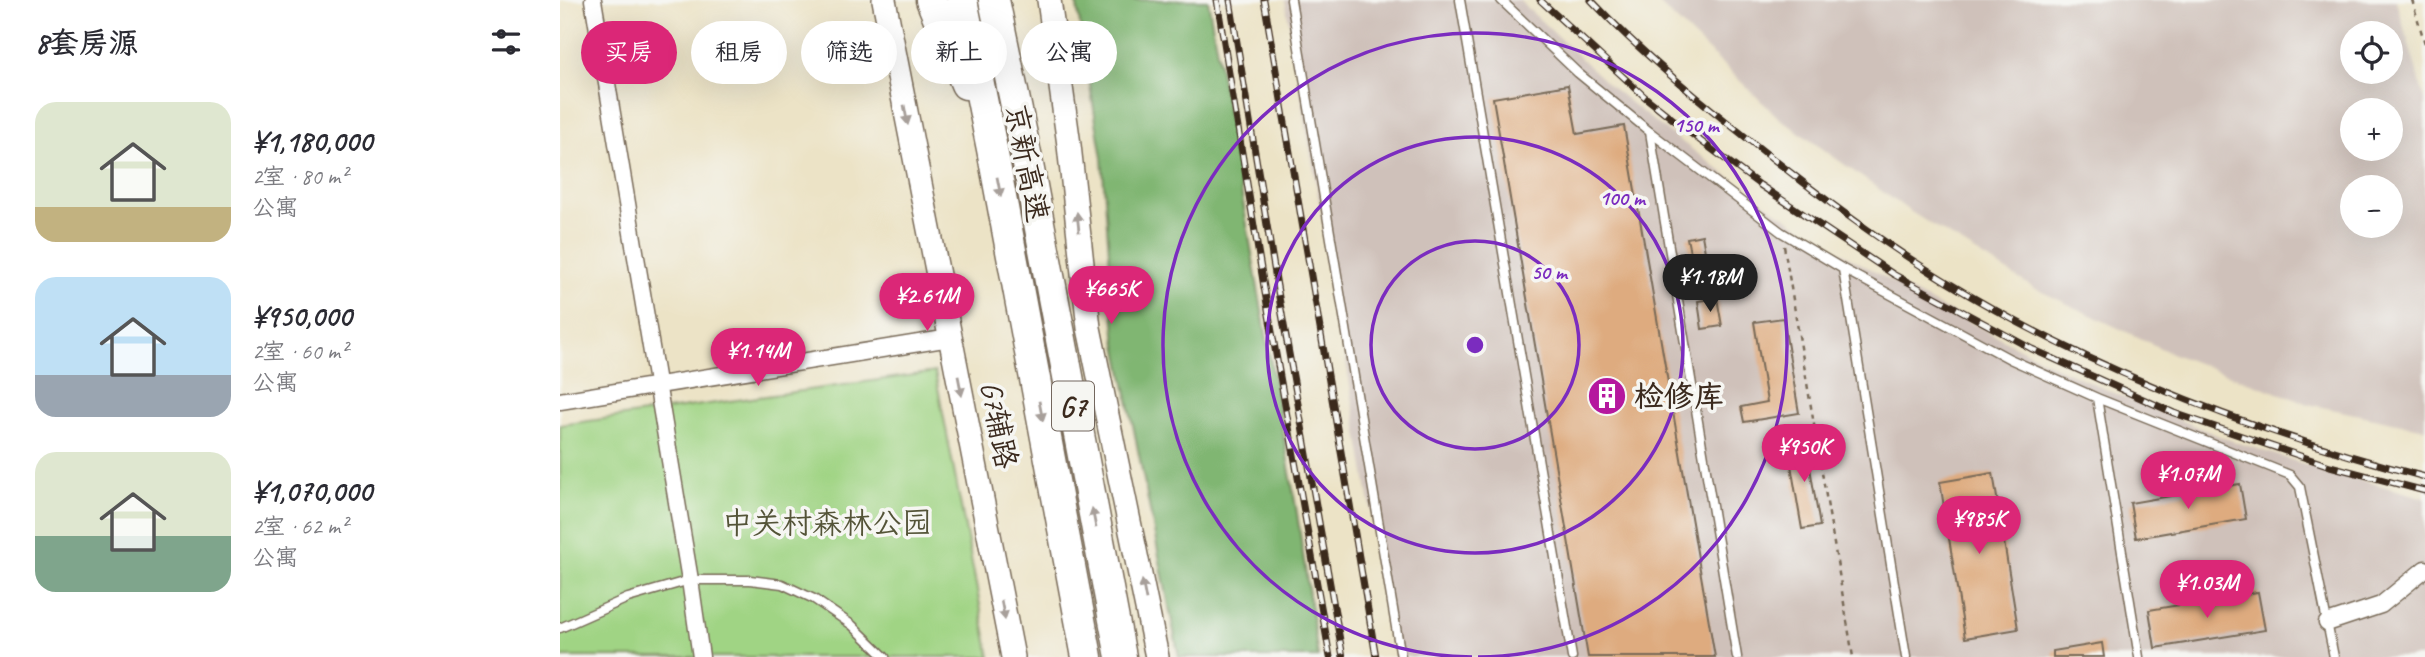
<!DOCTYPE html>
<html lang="zh">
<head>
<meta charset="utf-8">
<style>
	body { margin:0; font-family:Caveat,"LXGW WenKai TC",sans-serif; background:#f2f2f3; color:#2b2b33; height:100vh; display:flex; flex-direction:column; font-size:26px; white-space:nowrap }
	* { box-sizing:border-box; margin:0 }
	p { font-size:23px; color:#7c7c81 }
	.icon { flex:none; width:38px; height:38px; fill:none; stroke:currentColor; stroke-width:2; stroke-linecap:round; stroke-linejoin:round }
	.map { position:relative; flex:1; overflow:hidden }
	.side { display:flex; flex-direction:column; background:#fff; width:560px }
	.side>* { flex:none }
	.banner { position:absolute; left:21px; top:21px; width:665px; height:63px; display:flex; gap:14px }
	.controls { position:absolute; left:1780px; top:21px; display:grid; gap:14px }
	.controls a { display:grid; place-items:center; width:63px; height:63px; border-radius:50%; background:#fff; box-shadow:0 7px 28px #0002; font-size:35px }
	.price { position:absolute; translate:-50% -60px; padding:0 16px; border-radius:24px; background:#db2777; color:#fff; font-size:23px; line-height:46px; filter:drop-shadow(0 2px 4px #0008) }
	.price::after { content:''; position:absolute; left:50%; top:42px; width:21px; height:16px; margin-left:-10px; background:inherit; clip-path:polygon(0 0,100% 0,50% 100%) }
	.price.current { background:#222; color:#fff }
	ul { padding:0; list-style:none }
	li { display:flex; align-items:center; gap:21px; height:175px; padding:0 35px }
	li span { display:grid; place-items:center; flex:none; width:196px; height:140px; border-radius:21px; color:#555 }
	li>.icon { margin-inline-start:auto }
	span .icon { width:84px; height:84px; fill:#fffc; stroke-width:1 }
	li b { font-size:30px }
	h2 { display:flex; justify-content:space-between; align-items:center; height:84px; padding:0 35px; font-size:30px }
	.chip { padding:0 24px; border-radius:32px; background:#fff; box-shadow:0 7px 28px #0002; font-size:24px; line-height:63px }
	.chip.current { background:#db2777; color:#fff }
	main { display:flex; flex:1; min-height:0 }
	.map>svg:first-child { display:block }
</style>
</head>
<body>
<main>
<section class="side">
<h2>8套房源<svg class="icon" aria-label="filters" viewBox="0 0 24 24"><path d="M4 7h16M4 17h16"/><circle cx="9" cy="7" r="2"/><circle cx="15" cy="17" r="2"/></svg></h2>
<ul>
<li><span style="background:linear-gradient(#dfe7d0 75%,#c2b280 0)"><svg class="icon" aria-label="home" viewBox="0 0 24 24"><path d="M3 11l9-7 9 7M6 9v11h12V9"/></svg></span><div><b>¥1,180,000</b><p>2室 · 80 m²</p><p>公寓</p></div></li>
<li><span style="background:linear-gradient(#bfe0f5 70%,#9aa5b1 0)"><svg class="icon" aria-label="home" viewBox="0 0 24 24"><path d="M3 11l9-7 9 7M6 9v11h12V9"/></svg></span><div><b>¥950,000</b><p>2室 · 60 m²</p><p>公寓</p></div></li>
<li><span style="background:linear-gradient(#dfe7d0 60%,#7fa58c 0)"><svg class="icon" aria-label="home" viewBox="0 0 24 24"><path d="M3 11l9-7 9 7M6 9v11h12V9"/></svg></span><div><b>¥1,070,000</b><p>2室 · 62 m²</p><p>公寓</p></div></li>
</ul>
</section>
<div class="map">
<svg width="1865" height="657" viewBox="0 0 1865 657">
	<rect width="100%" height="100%" fill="#f6f6f2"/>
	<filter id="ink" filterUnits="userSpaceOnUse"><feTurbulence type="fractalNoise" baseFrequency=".0143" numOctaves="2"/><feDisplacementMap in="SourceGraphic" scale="14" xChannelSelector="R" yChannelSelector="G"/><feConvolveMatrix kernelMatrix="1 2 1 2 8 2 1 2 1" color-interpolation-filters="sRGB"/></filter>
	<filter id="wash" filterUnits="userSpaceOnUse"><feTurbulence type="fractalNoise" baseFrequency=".00686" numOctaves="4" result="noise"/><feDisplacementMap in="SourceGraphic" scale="28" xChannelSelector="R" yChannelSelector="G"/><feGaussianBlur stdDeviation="1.57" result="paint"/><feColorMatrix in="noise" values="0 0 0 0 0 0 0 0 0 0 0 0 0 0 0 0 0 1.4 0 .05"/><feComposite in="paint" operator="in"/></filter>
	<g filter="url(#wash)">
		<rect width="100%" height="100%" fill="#ece3c6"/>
		<path fill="#cfc1ba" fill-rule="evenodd" d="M725,0h234l91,86 37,30 120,89 55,36 67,39 167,87 74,33 97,39 77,25 121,34v159h-1029z
			M1095,0h741l29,100v329l-117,-25 -135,-50 -139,-66 -123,-76 -132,-94zM1792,33h38v39h-38zM1792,110h38v39h-38zM1792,187h38v39h-38z"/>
		<path fill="#a0d484" stroke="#6e7f51" stroke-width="2" d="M375,372l55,285h-430v-232z"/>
		<path fill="#80b672" stroke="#5e7048" stroke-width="2" d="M516,0h132l89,513 21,144h-139l-64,-323 -13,-176z"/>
		<g id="blocks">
			<path fill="#deab7f" d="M1008,85l9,49 47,-8 91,531h-127l-95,-559z
				M1142,235l6,34 -14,3 -7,-34z
				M1157,298l5,28 -20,3 -4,-28z
				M1223,318l16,95 -55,9 -3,-15 26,-5 -13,-80z
				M1245,439l15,87 -18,3 -15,-87z
				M1433,473l25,156 -53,9 -25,-156z
				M1680,484l6,35 -110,19 -6,-35z
				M1698,592l7,38 -110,18 -6,-38z
				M1542,643l2,14h-51v-6z"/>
		</g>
	</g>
	<g filter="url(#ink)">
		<use href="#blocks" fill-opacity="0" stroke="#796b59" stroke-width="2"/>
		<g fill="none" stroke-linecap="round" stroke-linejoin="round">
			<g stroke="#796b59" stroke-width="11">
				<path id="lane" d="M731,0l110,657
					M900,0l112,657
					M941,0l77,73 72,59 131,100 62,37 167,90 87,39 193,77 10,12 34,170
					M1090,132l87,525
					M1283,269l63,388
					M1537,398l42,259
					M0,628l68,-30 62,-18h60l32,4 32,15 38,26 33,32"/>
			</g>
			<g stroke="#796b59" stroke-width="19">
				<path id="street" d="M33,0l97,580 11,77
					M0,401l390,-63
					M1767,623l54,-18 44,-36"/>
			</g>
			<g stroke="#796b59" stroke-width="26">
				<path id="secondary" d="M324,0l129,657
					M489,0l20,145 20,183 68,329"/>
			</g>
			<g stroke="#796b59" stroke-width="33">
				<path id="highway" d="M371,0l35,84
					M402,0l30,149 95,508
					M434,0l32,154 95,503"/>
			</g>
			<path stroke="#796b59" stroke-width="2.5" stroke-dasharray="5 5" stroke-linecap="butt" d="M1852,0l13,44
				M1224,246l69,411"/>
			<use href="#lane" stroke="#fff" stroke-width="8"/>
			<use href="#street" stroke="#fff" stroke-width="16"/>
			<use href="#secondary" stroke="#fff" stroke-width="23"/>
			<use href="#highway" stroke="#fff" stroke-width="30"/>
			<g stroke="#3b2a1e" stroke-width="7">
				<path id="rail" d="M657,0l47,287 66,370
					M670,0l47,286 66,371
					M704,0l112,657
					M980,0l105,97 53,42 62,46 133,89 139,75 142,64 156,53 95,25
					M1031,0c51,54 109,101 167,147 60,48 123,95 189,135 148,90 311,151 478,195"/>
			</g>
			<use href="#rail" stroke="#f6f6f2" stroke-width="4.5" stroke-dasharray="13" stroke-linecap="butt"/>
		</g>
		<defs><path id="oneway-solid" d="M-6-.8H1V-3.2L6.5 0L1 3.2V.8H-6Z" transform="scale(1.75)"/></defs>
		<g fill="#a79f9a">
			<use href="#oneway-solid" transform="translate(346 115) rotate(79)"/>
			<use href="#oneway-solid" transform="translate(439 187) rotate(79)"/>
			<use href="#oneway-solid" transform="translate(518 222) rotate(-96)"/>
			<use href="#oneway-solid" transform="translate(400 386) rotate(79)"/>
			<use href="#oneway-solid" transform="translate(481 411) rotate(79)"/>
			<use href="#oneway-solid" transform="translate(534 518) rotate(-101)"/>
			<use href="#oneway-solid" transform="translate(584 590) rotate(-101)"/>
			<use href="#oneway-solid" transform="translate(443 610) rotate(79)"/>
		</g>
	</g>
	<g fill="none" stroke="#7b2cbf" stroke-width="3.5">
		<circle cx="915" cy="345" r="104"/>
		<circle cx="915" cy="345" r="208"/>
		<path d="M912 657A312 312 0 1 1 918 657"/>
	</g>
	<defs>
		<g id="building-disc" transform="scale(2.0125)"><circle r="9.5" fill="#b5179e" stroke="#f6f6f2"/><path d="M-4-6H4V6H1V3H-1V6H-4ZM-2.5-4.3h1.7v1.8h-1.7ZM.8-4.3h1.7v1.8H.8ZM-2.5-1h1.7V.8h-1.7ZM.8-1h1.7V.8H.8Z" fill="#fff"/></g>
	</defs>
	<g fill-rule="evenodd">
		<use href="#building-disc" x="1047" y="396"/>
	</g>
	<g text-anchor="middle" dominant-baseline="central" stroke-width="7" stroke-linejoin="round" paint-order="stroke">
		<rect fill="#f6f6f2" stroke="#73675e" stroke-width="2" x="492" y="381.5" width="42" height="49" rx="5"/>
		<g font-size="28" font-weight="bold" fill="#3b2a1e">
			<text x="513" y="406">G7</text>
		</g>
		<g font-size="30" fill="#3b2a1e" stroke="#f6f6f2">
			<text transform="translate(467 163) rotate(79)">京新高速</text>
			<text transform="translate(439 425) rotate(79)">G7辅路</text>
		</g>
		<g font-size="30" font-weight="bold" fill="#3b2a1e" stroke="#f6f6f2" text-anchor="start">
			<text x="1074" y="396">检修库</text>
		</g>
		<g font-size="30" fill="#545438" stroke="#f6f6f2">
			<text x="267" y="523">中关村森林公园</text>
		</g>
	</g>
	<circle cx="915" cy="345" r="10" fill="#7b2cbf" stroke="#f6f6f2" stroke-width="3.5"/>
	<g font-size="21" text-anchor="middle" font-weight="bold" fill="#7b2cbf" stroke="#f6f6f2" stroke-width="7" stroke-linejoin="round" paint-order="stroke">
		<text x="1136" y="132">150 m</text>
		<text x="1062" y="205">100 m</text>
		<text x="989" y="279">50 m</text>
	</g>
</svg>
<div class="controls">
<a><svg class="icon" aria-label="locate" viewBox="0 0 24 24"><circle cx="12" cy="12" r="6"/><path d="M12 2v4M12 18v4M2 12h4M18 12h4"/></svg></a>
<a>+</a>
<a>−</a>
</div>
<b class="price current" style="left:1150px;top:314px">¥1.18M</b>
<b class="price" style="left:551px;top:326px">¥665K</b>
<b class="price" style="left:367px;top:333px">¥2.61M</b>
<b class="price" style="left:198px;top:388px">¥1.14M</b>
<b class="price" style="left:1244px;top:484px">¥950K</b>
<b class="price" style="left:1628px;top:511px">¥1.07M</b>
<b class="price" style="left:1419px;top:556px">¥985K</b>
<b class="price" style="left:1647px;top:620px">¥1.03M</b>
<div class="banner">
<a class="chip current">买房</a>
<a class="chip">租房</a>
<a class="chip">筛选</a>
<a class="chip">新上</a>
<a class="chip">公寓</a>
</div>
</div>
</main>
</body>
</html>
